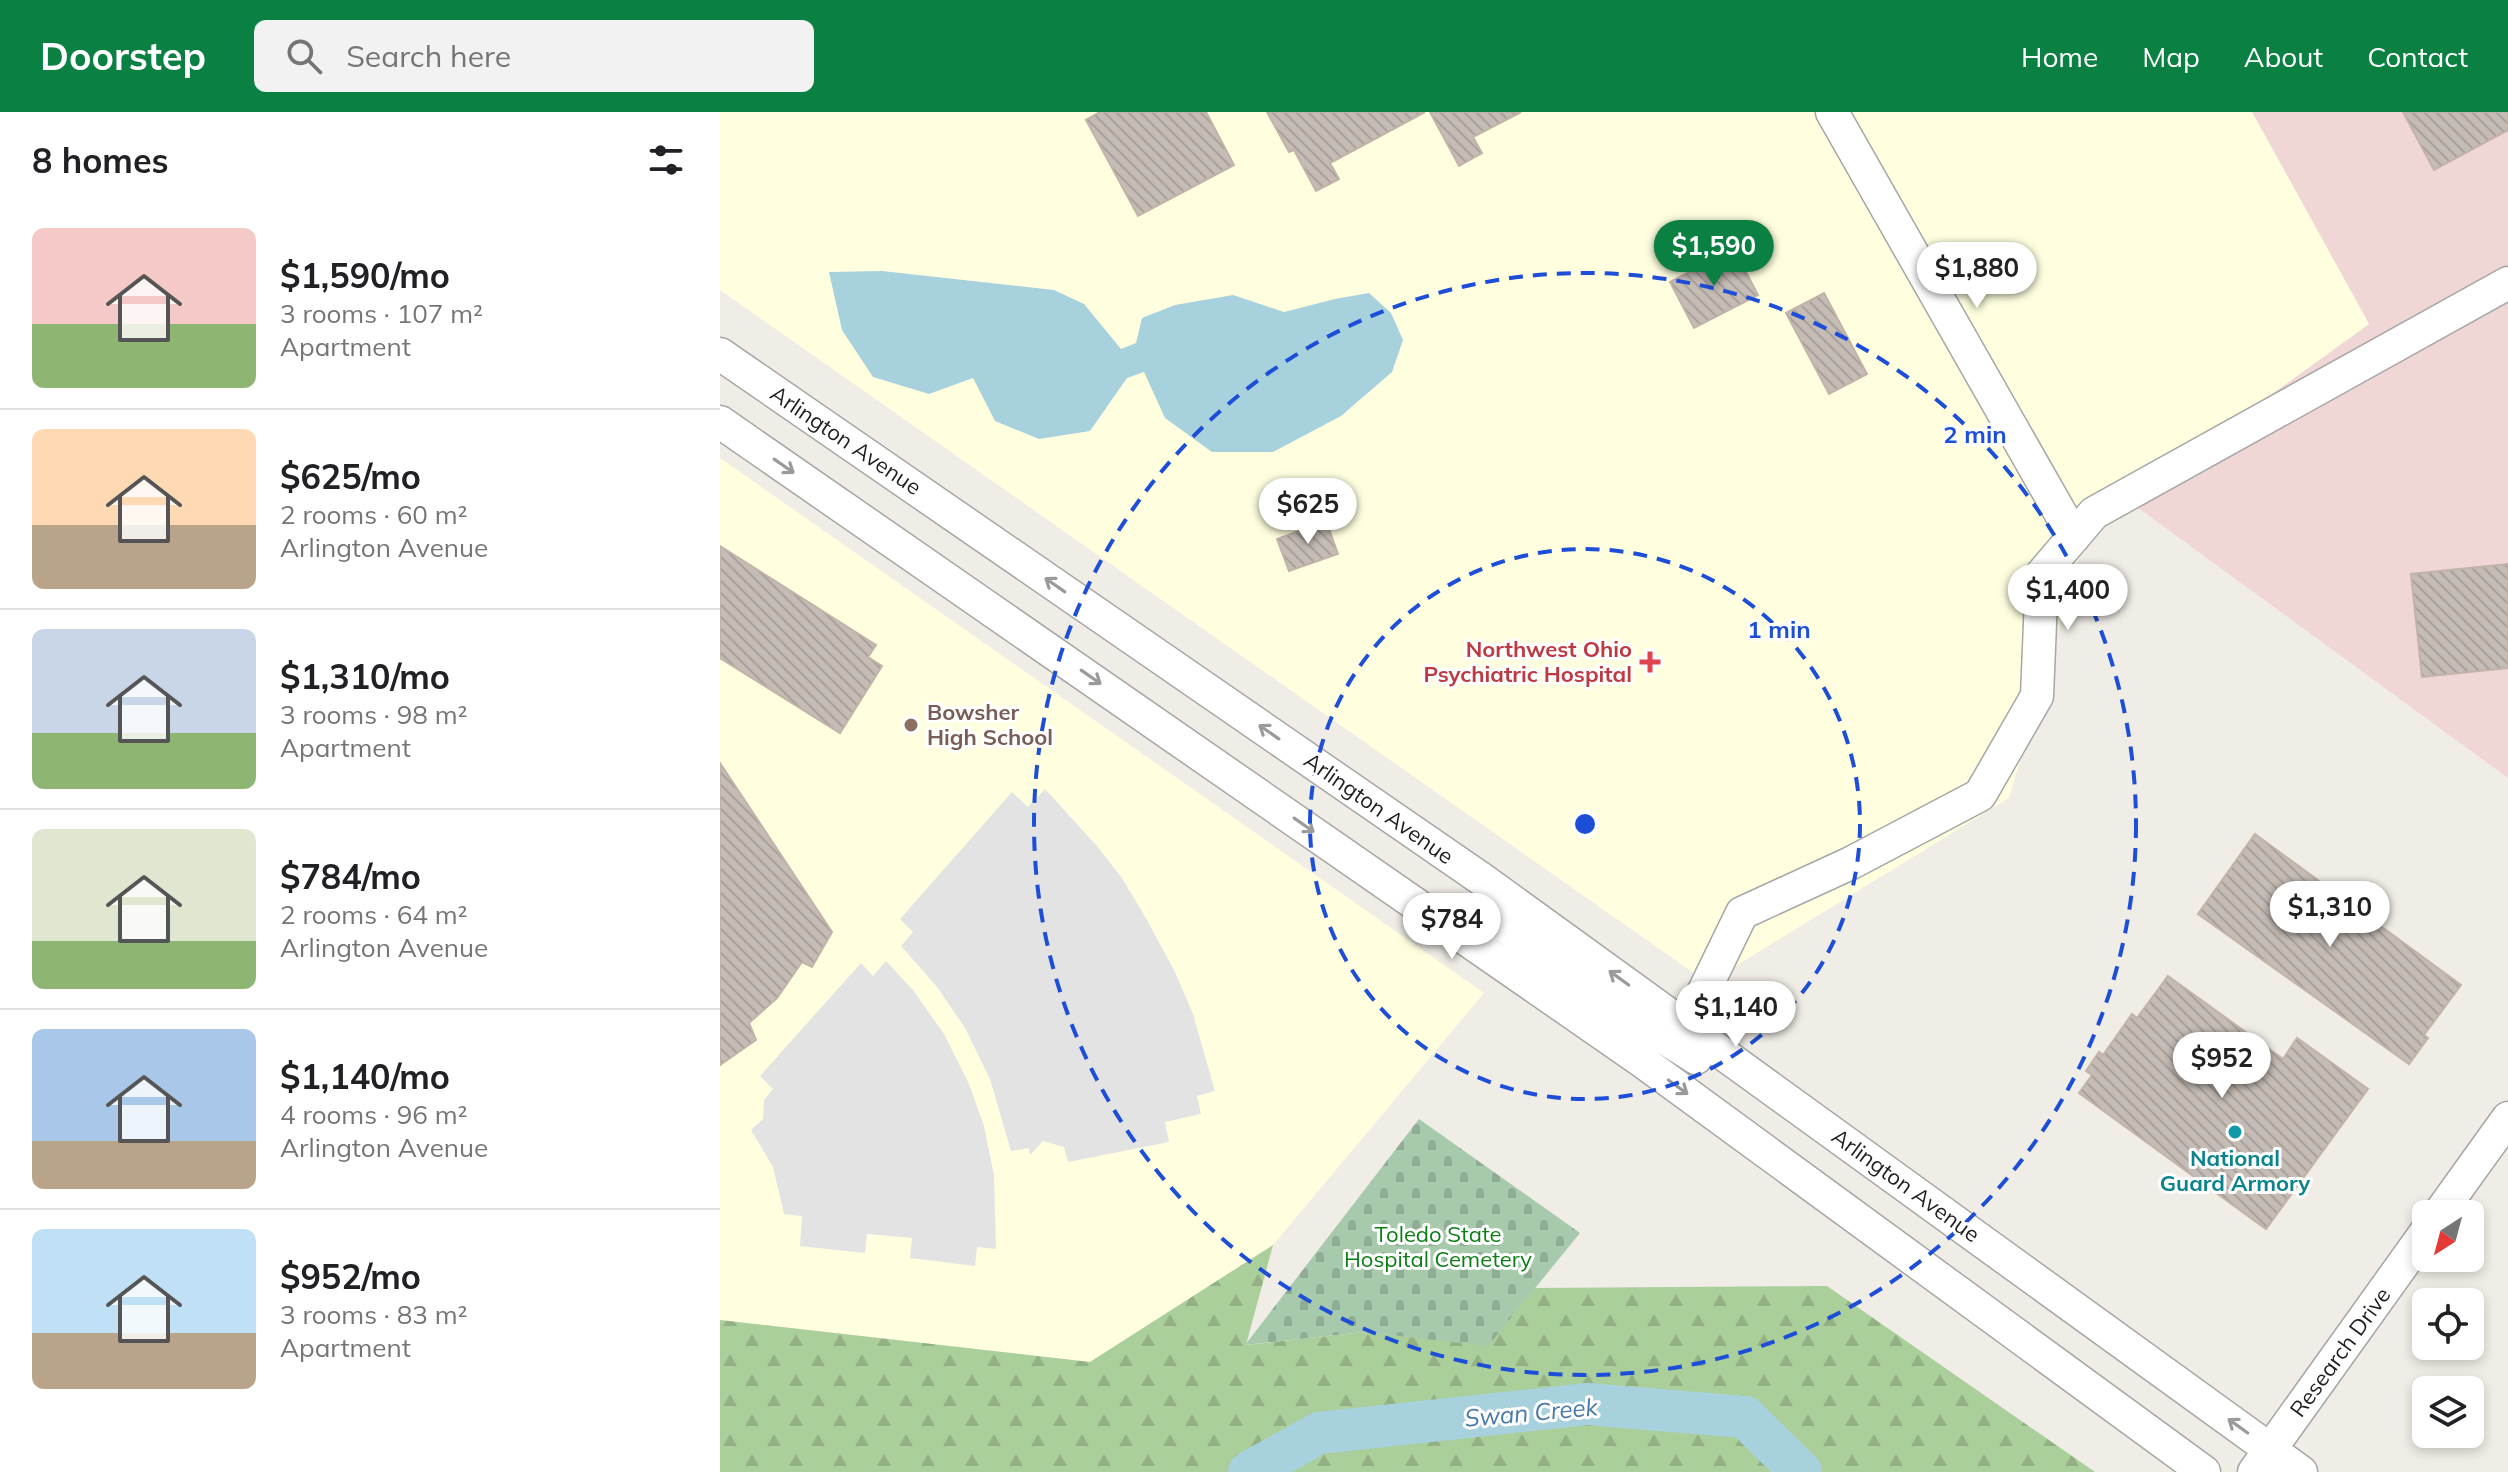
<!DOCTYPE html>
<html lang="en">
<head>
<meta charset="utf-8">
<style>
	body { margin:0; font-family:Mulish,sans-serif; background:#f2f2f2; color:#202124; height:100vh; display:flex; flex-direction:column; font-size:30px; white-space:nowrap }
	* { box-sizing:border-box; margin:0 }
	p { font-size:26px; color:#757577 }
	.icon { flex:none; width:44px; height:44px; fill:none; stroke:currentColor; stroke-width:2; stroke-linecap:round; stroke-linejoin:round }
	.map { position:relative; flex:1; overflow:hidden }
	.drawer { display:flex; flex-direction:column; background:#fff; width:720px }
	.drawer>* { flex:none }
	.needle { width:52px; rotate:216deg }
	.controls { position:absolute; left:1692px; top:1088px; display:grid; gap:16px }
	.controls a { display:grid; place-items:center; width:72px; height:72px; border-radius:12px; background:#fff; box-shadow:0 4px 12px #0003; font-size:40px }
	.price { position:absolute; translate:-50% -68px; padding:0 18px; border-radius:28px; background:#fff; color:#222; font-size:26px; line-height:52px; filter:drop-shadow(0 2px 4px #0008) }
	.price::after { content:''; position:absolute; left:50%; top:48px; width:24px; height:18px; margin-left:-12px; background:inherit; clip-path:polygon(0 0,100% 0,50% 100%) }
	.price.active { background:#0b8043; color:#fff }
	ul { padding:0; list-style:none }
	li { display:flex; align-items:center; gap:24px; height:200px; padding:0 32px }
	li+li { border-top:2px solid #e0e0e0 }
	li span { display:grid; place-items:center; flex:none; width:224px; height:160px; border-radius:12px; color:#555 }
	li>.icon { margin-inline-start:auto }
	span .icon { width:96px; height:96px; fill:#fffc; stroke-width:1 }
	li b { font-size:34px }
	h2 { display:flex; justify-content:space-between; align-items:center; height:96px; padding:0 32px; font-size:34px }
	header { display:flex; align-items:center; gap:48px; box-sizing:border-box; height:112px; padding:0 40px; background:#0b8043; color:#fff }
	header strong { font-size:38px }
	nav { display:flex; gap:44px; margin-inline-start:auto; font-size:28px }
	.search { width:560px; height:72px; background:#f2f2f2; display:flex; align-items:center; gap:20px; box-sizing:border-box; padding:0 28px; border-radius:12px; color:#757577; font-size:30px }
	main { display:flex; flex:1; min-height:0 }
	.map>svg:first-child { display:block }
</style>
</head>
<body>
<header>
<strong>Doorstep</strong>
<div class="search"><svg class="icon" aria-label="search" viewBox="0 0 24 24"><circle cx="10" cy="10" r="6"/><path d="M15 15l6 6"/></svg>Search here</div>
<nav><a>Home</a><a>Map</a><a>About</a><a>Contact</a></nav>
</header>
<main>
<section class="drawer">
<h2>8 homes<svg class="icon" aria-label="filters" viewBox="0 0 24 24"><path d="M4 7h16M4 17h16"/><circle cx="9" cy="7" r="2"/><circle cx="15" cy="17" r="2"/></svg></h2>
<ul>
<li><span style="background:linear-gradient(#f6c9c9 60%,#8fb573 0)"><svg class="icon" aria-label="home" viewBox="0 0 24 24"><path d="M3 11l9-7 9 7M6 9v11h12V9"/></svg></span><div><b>$1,590/mo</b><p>3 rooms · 107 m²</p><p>Apartment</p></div></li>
<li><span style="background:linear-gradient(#ffd9b3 60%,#b9a48a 0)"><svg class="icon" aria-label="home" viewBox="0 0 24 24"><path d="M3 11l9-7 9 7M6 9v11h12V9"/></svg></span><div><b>$625/mo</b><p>2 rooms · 60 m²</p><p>Arlington Avenue</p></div></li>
<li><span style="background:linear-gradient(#c9d6e8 65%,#8fb573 0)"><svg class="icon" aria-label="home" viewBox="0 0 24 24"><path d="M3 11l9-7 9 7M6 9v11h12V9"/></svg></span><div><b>$1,310/mo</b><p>3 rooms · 98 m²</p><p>Apartment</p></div></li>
<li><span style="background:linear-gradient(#dfe7d0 70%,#8fb573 0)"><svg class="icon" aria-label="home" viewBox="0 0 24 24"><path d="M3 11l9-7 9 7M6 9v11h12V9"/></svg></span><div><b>$784/mo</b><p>2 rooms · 64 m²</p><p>Arlington Avenue</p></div></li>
<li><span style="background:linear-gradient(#a9c7e8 70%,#b9a48a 0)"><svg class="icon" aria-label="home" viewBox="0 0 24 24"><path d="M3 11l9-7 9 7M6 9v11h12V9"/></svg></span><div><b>$1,140/mo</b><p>4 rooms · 96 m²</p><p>Arlington Avenue</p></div></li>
<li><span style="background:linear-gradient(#bfe0f5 65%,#b9a48a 0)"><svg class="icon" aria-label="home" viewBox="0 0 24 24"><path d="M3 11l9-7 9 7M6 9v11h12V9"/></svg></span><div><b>$952/mo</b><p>3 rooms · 83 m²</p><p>Apartment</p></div></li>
</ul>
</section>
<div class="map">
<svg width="1788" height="1360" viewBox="0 0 1788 1360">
	<defs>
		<pattern id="forest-firs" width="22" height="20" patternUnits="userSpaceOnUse" patternTransform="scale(2)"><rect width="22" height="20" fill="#abcf9b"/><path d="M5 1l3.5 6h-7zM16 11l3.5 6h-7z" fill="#93b185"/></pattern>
		<pattern id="cemetery-stones" width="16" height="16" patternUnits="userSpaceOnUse" patternTransform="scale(2)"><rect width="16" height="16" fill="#a7c9ac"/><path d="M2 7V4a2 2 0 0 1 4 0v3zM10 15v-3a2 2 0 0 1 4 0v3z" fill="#8fac94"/></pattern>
		<pattern id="building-back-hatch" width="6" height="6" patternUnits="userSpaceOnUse" patternTransform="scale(2)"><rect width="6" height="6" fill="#c5bcb5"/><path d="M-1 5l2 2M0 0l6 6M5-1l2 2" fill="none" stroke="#a9a19b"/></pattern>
	</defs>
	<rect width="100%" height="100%" fill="#f0ede6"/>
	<path fill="#f0d6d5" d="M1532,0h256v666l-382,-279 243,-175z"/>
	<path fill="#ffffe0" d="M0,0h1532l117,212 -281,203 -79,271 -301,185 -988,-693z
		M0,346l764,535 -211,252 -183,117 -370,-42z"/>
	<path fill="url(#forest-firs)" d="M553,1133l-27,100 118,-13 124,13 47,-57 292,-2 268,186h-1375v-152l370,42z"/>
	<path fill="url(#cemetery-stones)" d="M699,1007l161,114 -92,113 -124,-14 -119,13z"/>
	<path fill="#e3e3e3" d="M325,677l51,56 26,33 25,42 28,52 18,42 22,77 -18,5 4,18 -36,8 4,20 -101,20 -4,-15 -21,-6 -13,14 -1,-7 -18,3 -21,-72 -25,-51 -28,-41 -36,-41 12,-14 -13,-13 112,-127 16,15z
		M166,849l27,29 31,44 25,50 15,42 10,49 2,74 -19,-2 -2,19 -65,-8 2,-20 -45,-4 -2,19 -65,-7 2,-30 -18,-2 -11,-47 -22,-37 12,-11 1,-19 9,-11 -13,-13 101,-113 12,13z"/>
	<path fill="#a7d1dd" d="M162,159l172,19 30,14 37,45 15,-6 6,-25 33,-13 58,-10 51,17 51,-13 34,-6 22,20 12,27 -11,32 -51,44 -68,36h-61l-47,-34 -21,-46 -17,6 -37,53 -51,8 -44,-18 -22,-43 -44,16 -56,-17 -31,-47 -13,-58z"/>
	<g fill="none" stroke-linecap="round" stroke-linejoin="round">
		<path stroke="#a7d1dd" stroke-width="42" d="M529,1360l70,-39 268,-29 158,13 56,55"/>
	</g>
	<path fill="url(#building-back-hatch)" stroke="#c2b3a8" stroke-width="2" d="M380,0h106l28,53 -96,51 -52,-96z
		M547,0h158l-95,51 9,16 -23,12 -22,-41 -5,2z
		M710,0h91l-48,25 9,16 -23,13z
		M1683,0h105v18l-74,40z
		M1014,137l24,46 -64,33 -24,-46z
		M1104,181l43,81 -38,20 -43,-81z
		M606,409l12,33 -49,17 -12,-32z
		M0,434l156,99 -8,12 14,9 -42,67 -120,-75z
		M1788,452v104l-86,9 -11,-103z
		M0,651l112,169 -20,35 -10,-5 -25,36 -28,25 7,17 -36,25z
		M1535,722l206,151 -37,50 4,3 -19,26 -211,-150z
		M1448,864l115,83 14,-21 71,51 -102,140 -187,-136 13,-18 -6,-4 13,-19 4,3 29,-41 5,4z"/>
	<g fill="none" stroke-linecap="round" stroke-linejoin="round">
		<g stroke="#a6a6a6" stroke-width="35">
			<path id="minor" d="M1112,0l242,425
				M0,242l763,526 818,592
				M0,310l922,639 562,411
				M731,815l23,-10 30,9 95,70 97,62
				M967,914l55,-113 109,-50 129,-68 57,-99 5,-122 52,-61 414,-230
				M1719,1102l69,-96
				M1534,1360l172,-240"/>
		</g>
		<use href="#minor" stroke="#fff" stroke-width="32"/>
	</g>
	<defs><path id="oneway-shaft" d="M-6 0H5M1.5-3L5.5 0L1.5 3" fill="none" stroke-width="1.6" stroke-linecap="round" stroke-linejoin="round" transform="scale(2)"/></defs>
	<g stroke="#9a9a9a">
		<use href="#oneway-shaft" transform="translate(64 354) rotate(35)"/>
		<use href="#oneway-shaft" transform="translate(335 473) rotate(-145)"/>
		<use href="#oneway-shaft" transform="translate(371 565) rotate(35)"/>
		<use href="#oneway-shaft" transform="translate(549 620) rotate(-145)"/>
		<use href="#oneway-shaft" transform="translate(584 713) rotate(35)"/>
		<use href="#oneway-shaft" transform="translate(899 866) rotate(-144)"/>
		<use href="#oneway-shaft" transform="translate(958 975) rotate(36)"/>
		<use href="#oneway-shaft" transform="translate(1518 1314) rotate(-144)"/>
	</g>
	<g fill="none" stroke="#1d4ed8" stroke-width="4" stroke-dasharray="14 10">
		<circle cx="865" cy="712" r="275"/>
		<circle cx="865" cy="712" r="551"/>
	</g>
	<path fill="#e0444e" stroke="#fff" stroke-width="3" d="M926 538h8v8h8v8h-8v8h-8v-8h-8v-8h8z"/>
	<circle fill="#8d6e63" stroke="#fff" stroke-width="3" cx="191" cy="613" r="8"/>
	<circle fill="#0f9aa8" stroke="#fff" stroke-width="3" cx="1515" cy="1020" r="8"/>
	<g text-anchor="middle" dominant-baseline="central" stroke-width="6" stroke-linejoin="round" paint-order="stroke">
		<g font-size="22" fill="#1f1f1f" stroke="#fff">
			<text transform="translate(126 328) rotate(34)">Arlington Avenue</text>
			<text transform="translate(659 696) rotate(35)">Arlington Avenue</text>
			<text transform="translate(1186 1073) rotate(36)">Arlington Avenue</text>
			<text transform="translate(1620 1240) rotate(-54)">Research Drive</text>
		</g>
		<g font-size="22" font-weight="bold" fill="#be3a42" stroke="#fff" text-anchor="end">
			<text x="912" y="537">Northwest Ohio<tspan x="912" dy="25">Psychiatric Hospital</tspan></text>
		</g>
		<g font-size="22" font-weight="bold" fill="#785e54" stroke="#fff" text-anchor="start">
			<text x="207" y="600">Bowsher<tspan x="207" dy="25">High School</tspan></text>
		</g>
		<g font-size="22" font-weight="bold" fill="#0d838f" stroke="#fff">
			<text x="1515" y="1046">National<tspan x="1515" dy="25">Guard Armory</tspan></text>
		</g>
		<g font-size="22" fill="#0d7e16" stroke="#fff">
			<text x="718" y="1122">Toledo State<tspan x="718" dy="25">Hospital Cemetery</tspan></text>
		</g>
		<g font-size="24" font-style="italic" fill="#4979a7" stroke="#fff">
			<text transform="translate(811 1300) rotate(-5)">Swan Creek</text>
		</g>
	</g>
	<circle cx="865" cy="712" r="12" fill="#1d4ed8" stroke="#fff" stroke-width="4"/>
	<g font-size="24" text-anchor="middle" font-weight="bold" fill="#1d4ed8" stroke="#fff" stroke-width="6" stroke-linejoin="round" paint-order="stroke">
		<text x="1255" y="331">2 min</text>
		<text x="1059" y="526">1 min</text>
	</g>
</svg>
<div class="controls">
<a><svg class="needle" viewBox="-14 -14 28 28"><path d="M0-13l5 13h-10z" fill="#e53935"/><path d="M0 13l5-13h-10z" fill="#757577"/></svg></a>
<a><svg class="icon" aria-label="locate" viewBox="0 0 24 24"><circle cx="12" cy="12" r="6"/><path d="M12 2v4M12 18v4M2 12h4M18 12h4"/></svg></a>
<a><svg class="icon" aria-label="layers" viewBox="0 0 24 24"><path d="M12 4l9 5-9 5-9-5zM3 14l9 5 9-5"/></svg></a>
</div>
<b class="price active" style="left:994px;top:176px">$1,590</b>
<b class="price" style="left:1257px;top:198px">$1,880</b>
<b class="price" style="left:588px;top:434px">$625</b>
<b class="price" style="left:1348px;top:520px">$1,400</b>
<b class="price" style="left:1610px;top:837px">$1,310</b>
<b class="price" style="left:732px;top:849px">$784</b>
<b class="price" style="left:1016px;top:937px">$1,140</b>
<b class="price" style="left:1502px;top:988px">$952</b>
</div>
</main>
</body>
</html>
